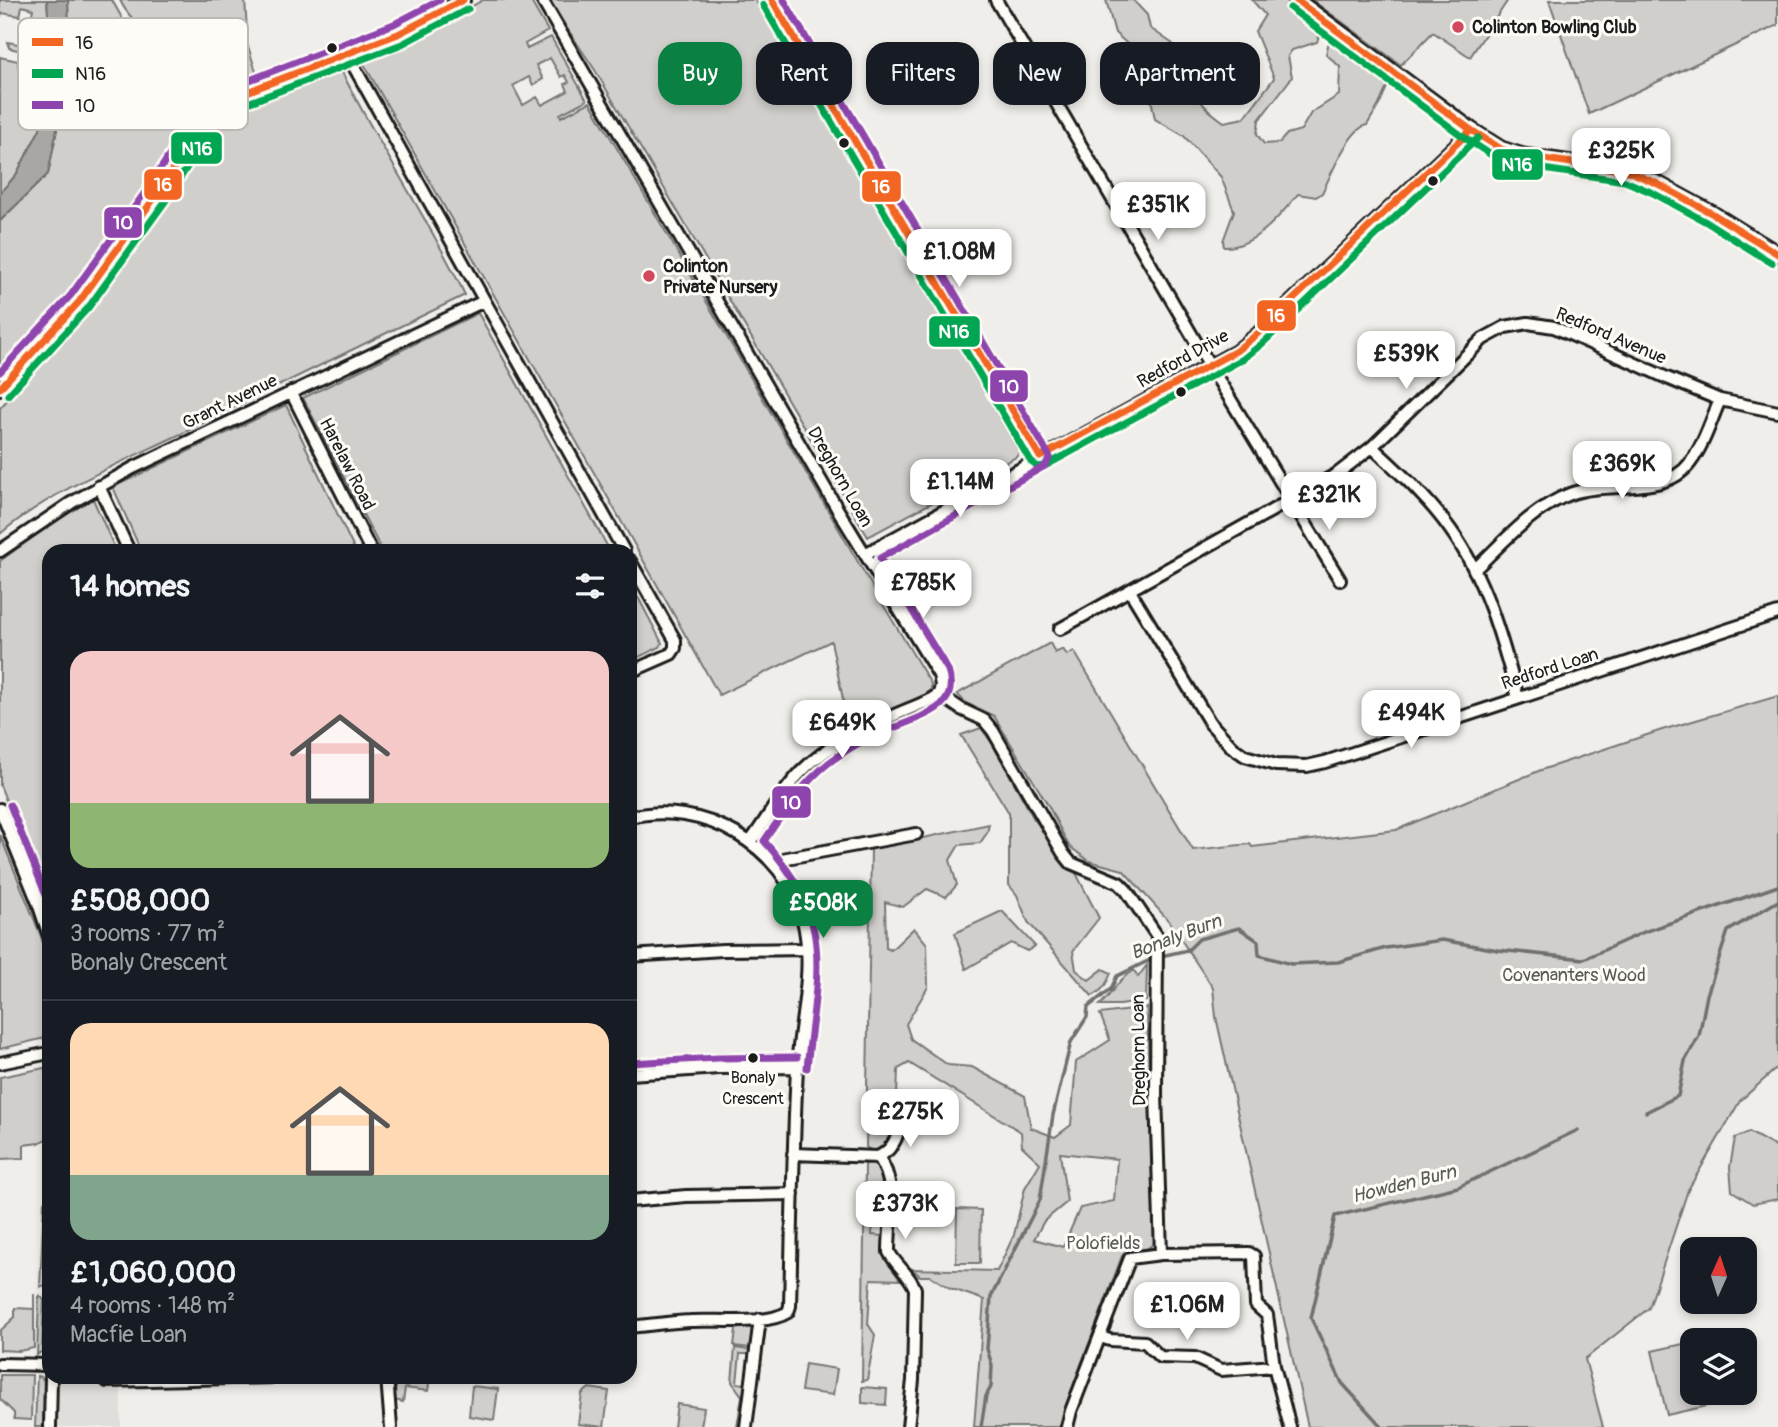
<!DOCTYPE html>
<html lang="en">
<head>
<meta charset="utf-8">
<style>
	body { margin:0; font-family:Pangolin,sans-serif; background:#20242c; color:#f1f3f6; height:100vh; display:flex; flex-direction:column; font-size:26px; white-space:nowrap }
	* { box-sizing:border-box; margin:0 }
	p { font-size:23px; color:#9ea1a6 }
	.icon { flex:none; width:38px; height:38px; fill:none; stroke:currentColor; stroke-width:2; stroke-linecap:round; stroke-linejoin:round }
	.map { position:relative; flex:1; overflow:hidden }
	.sheet { position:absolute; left:42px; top:544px; width:595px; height:840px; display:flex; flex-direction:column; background:#171b24; border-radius:21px; box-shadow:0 4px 10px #0003 }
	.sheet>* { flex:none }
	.banner { position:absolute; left:658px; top:42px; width:665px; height:63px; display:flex; gap:14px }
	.needle { width:46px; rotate:3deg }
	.fabs { position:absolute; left:1680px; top:1237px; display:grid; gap:14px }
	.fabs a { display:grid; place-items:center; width:77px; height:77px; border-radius:14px; background:#171b24; box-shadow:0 4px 10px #0003; font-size:35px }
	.price { position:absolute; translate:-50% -60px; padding:0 16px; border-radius:14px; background:#fff; color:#222; font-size:23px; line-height:46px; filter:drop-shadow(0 2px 4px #0008) }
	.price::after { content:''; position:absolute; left:50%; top:42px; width:21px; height:16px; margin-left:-10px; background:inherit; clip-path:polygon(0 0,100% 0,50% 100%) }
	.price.selected { background:#0b8043; color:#fff }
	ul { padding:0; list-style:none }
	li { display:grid; align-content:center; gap:14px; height:371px; padding:0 28px }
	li+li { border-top:2px solid #363941 }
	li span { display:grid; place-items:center; height:217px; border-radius:21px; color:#555 }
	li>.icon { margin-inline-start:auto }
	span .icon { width:126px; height:126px; fill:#fffc; stroke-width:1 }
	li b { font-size:30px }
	h2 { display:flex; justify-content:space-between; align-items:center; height:84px; padding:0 28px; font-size:30px }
	.pill { padding:0 24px; border-radius:21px; background:#171b24; box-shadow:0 4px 10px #0003; font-size:24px; line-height:63px }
	.pill.selected { background:#0b8043; color:#fff }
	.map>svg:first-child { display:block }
</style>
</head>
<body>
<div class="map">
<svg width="1778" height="1427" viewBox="0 0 1778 1427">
	<rect width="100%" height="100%" fill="#f0eeea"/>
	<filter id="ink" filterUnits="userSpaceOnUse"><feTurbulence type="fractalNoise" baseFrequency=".0143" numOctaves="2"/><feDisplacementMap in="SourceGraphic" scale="14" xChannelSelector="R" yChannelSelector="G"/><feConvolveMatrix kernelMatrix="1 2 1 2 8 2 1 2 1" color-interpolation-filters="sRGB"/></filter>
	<g filter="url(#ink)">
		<path fill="#e0deda" d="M58,1377h33v6l30,4v40h-62z"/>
		<path fill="#d0cfcc" stroke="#767674" stroke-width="2" fill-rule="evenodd" d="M0,0h47l3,41 -10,88 -24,46 -16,18v-136l18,4v6l19,5 6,-23 -11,-2 -2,6 -21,-5 -1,-6 19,4 1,-5h18v-16l-12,-1 1,-5 -4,-1 2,-9 -11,-3 -2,10 -18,-3 -2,5z
			M68,0h44l15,27 44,39c11,18 5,41 13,61l-47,81 -69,88 -6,4 -62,72v-151l48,-47 22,-109z
			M120,0h125l2,31 -9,1 1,14h9l9,29 -61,21 -6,9 -2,11c-9,-14 -1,-34 -9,-49 -13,-28 -47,-39 -59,-67z
			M483,0h47l18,31 -23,13 2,5 24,-12 36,63 -27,14 1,3 29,-15 289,496 52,86v5l-5,6 -77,33 -18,-87 -112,54 -355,-631 5,-7 57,-25zM550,58l11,19 4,-2 4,7 -4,2 3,7 -26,14 -5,-8 -14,8 -10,-19 16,-9 4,8 10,-6 -7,-14z
			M548,0h207l263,450v6l-150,81 -273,-467z
			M1106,0h27l14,15 3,13 23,16 3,13 18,10c1,32 5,37 30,55l20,-4 30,-40 -19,-47 10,-16 -13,-15h34l28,18 7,11 -4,13 -25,8 -4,6 4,21 -33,43 -2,14 7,10 15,-1 8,-9 14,-4 10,-17 28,-18 1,-28 -14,-13 3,-13 6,-1 23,12 33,26 -12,27 -12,20c-18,4 -36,50 -45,68l-6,4 -18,-3c-18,22 -44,54 -74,53l-1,-6 11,-30 -13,-34 -37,-41 -29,-17 -12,-61 -28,-25z
			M1312,0h196l-38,57 -37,-25 -32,33z
			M1549,0h229v25l-189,89z
			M340,68c38,78 88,149 125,227 -93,45 -186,90 -278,136 -60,29 -137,60 -187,103v-126l47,-51 94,-122 76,-116z
			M478,313l132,238h-228l-79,-153z
			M286,405l69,146h-214l-28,-64z
			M93,499l23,52h-67v361l-49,-127v-224l54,-39z
			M630,587l9,12 23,44 -2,4 -30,14z
			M1050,643l5,10 8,-4 4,6 7,-4 119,199 57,-6 2,3 144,-17 145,-60 121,-40 116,-34v371l-38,34 -52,89 -39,118 -64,51 18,68h-295l-92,-410 -3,-29 -45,-68 -45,-50 -34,-9 -20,-15 -21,-41 -54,-89 -28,-13 -9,-9z
			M981,728l11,15 42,76 42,54 23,45 -26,33 3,19 13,10 14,-11 8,4c-4,10 -8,18 -19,23l-64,-74 -11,-27 -8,-10v-72l-48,-78z
			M989,824l-2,9 -7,10 -21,2 -9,15 7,25 -11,12 -19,-8 -24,18 -18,-5 1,46 5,2 23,-22 13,16 1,43 -22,37 5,15 37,26 24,2 53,29 6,32 24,9 16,-12 5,-63 34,-22 -10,-26 47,-6 7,235 -8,7h-16l-8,6 -52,138 -10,33h-86l10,-127 -34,-12 -20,-12h-10l-8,-7 85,2 17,-36 11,-47 15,-25 -18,-17 -1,-14 -112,-69 -11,6 -2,52 -6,21 -16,10 -8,-5 5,-298zM1060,1153l57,6 -3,42 -34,7 -17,39 -29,-8 10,-18 23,-19z
			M0,835l41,101 6,22 2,11v68l-49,12z
			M1002,911l33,35 -8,5 -16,-8 -45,26 -11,-36z
			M1147,965l-1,36 -26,4h-20c13,-12 18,-26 34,-35l4,7z
			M49,1067v70l-10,6 -15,2v13l-24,1v-82z
			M1749,1132l29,16v51l-25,5 -21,-13 -2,-24 5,-29z
			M871,1161c20,10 13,45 13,64l-11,-1 -1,11 12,1v20l16,24 -29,-1 -3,45 7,11 -8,45 -5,1 3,-216z
			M49,1199l-2,85 -7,3 4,-85z
			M957,1209l24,1 -1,53h-24z
			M34,1294v54l-15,3 -19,-1v-19l15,-14v-9l19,1z
			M39,1295l5,5 -2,51 -5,4z
			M749,1326l3,3 -2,19 -16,-2 2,-17z
			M1692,1342v51h34l2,8 -61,14 -15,-64z
			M735,1348l14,2v4h-9l-3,29 8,1 -6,43h-2l5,-31 -10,-14z
			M805,1364l32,5 -4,26 -32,-4z
			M0,1375h32l-1,45 -17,-1v-6l-14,-14z
			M37,1376l4,1 4,5 -2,45h-8z
			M397,1377h33l-2,14 -23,-3 -2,14 -9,-2 -1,-12h3z
			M472,1386l26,3 -4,31 -25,-4z
			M862,1387l25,2 -1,16 -24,-2z
			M589,1388l20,3 -5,36 -26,-3 4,-30z
			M677,1404l27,4 -3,19h-27z"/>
		<path fill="#a8a7a3" stroke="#706f6d" stroke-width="2" d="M47,0h21l2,65 -22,109 -48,47v-28l16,-18 24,-46 10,-88z"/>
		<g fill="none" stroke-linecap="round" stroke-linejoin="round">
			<path stroke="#706f6d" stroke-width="3.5" d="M1161,956l27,-6 11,-11 40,-11 19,13 1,14 32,9 47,-2 48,-14 56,-8 56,10 86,9 60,-27 134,-46
				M1646,1112l32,-16 7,-35 14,-25 8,-41 21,-64 50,-30
				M981,1427l5,-31 5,-9 1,-22 -5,-16 4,-52 49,-97 13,-85 18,-73 16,-25 1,-10 23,-18 6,-13 37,-18
				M1382,1427l-40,-44 -31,-65 24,-102 123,-29 120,-57"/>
			<g stroke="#1c1c1c" stroke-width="16">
				<path id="minor" d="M542,0l296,510 101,165 2,10 -2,9
					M772,0l268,457
					M996,0l214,366 130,214
					M347,54l277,497
					M291,392l80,159
					M1372,447c28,26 56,51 78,82 36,50 52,110 68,169
					M99,486l30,65
					M0,551l71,-48 62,-35 351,-167
					M865,554l371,-203 20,-16 215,-205
					M630,561l45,79v8l-4,6 -41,18
					M1474,570c30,-28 57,-61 96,-76 38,-14 95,3 120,-31 14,-18 21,-43 30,-63
					M1130,591l80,132 22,24 13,9 31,9 31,1 18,-4 453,-149
					M1060,629l277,-155 35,-27 111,-108 22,-12 23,-4 26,4 113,51 53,22 58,12
					M939,694l22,15 23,11 9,11 70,122 8,10 48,20 7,7 31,46 -1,158 5,160
					M0,809l38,94 11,33
					M630,817c72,-18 155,29 173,103 12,48 -3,99 -6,148 -4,79 -5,159 -7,238l-2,6c-22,14 -71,7 -98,9 -20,1 -40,4 -60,6
					M750,842c18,-24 31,-50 52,-71 34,-35 85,-52 128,-71l9,-6
					M771,861l145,-27
					M630,956l93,-6 85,-1
					M0,1063l49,-10
					M630,1074l89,-6 78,-1
					M793,1154l85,3c20,25 11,64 11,95 7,14 21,22 26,37l-2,91 -5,47
					M878,1157c18,-9 21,-24 23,-43
					M630,1201l56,-5 107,-2
					M1100,1337l10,3 35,2 15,15 35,1 26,12 53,-4
					M0,1364l49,1
					M387,1377l4,50
					M107,1381l167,-4
					M50,1427l1,-50
					M746,1427l14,-108
					M1067,1427l4,-16 59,-153 31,-4 88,-1 5,3 2,49 11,10 7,51 16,61"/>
			</g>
			<g stroke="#1c1c1c" stroke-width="18">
				<path id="tertiary" d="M0,388l79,-86 76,-105 25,-39 17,-35 16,-18 185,-71 65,-34"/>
			</g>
			<g stroke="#1c1c1c" stroke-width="19">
				<path id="secondary" d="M1296,0l175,130 30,19 22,7 105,15 30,13 55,30 65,40"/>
			</g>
			<use href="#minor" stroke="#fdfcf7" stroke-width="10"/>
			<use href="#tertiary" stroke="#fdfcf7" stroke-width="12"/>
			<use href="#secondary" stroke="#fdfcf7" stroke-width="14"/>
			<g stroke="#fdfcf7" stroke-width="12">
				<path id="bus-1" d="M772,0l268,457 196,-106 20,-16 215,-205
					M1296,0l175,130 30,19 22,7 105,15 30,13 55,30 65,40
					M0,388l79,-86 76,-105 25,-39 17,-35 16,-18 185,-71 65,-34"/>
			</g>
			<g stroke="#fdfcf7" stroke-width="12">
				<path id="bus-2" d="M763,5l268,457 7,5 7,-1 198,-107 20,-16 215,-205
					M1290,8l175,130 31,20 26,8 103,15 28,12 55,30 64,40
					M8,395l80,-87 76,-105 25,-39 17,-35 13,-15 183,-70 66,-35"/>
			</g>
			<g stroke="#fdfcf7" stroke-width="12">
				<path id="bus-3" d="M784,0l266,457 -5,9 -165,92 68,112c4,13 4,26 -7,35 -15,13 -51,23 -70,32 -55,26 -74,56 -107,104 72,79 53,130 43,227
					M0,372l71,-77 75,-104 25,-38 17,-35 18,-21 188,-73 46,-24
					M10,805l39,98
					M630,1063l88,-5 79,-1"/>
			</g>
			<use href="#bus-1" stroke="#f26522" stroke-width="7"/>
			<use href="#bus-2" stroke="#00a651" stroke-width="7"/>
			<use href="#bus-3" stroke="#8e44ad" stroke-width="7"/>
		</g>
	</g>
	<g fill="#d1495b" stroke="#fdfcf7" stroke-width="2.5">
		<circle cx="1458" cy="27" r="7"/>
		<circle cx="649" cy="276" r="7"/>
	</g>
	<g fill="#1c1c1c" stroke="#fdfcf7" stroke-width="2.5">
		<circle cx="332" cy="48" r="6"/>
		<circle cx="844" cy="143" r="6"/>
		<circle cx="1433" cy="181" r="6"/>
		<circle cx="1181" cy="392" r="6"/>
		<circle cx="753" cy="1058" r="6"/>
	</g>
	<g text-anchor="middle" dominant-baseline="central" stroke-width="6" stroke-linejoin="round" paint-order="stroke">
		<g font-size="16" fill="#1c1c1c" stroke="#fdfcf7">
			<text x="753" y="1078">Bonaly<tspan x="753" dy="21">Crescent</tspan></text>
		</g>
		<g font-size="18" font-weight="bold" fill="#1c1c1c" stroke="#fdfcf7" text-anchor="start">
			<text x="1472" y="27">Colinton Bowling Club</text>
			<text x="663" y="266">Colinton<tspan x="663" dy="21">Private Nursery</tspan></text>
		</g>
		<g font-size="18" fill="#1c1c1c" stroke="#fdfcf7">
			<text transform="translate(1611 336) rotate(23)">Redford Avenue</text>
			<text transform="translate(1183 359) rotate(-29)">Redford Drive</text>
			<text transform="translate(230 402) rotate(-26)">Grant Avenue</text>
			<text transform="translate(347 464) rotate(63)">Harelaw Road</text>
			<text transform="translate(840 477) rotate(60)">Dreghorn Loan</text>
			<text transform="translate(1550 669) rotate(-18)">Redford Loan</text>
			<text transform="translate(1139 1050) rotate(-91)">Dreghorn Loan</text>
		</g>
		<g font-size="18" fill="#5b5b5a" stroke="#fdfcf7">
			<text x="1574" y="975">Covenanters Wood</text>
			<text x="1103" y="1243">Polofields</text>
		</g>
		<g font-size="19" font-style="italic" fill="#5b5b59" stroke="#fdfcf7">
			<text transform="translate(1176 937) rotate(-21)">Bonaly Burn</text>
			<text transform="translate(1404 1184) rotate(-14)">Howden Burn</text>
		</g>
	</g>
	<rect x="18" y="18" width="230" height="112" rx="10" fill="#fdfcf7" stroke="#bab9b5" stroke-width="2"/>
	<rect x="32" y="38" width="31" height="8" fill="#f26522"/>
	<rect x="32" y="69" width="31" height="9" fill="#00a651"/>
	<rect x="32" y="101" width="31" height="8" fill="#8e44ad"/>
	<g font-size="19" fill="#1c1c1c">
		<text x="75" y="49">16</text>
		<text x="75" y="80">N16</text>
		<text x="75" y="112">10</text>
	</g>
	<g stroke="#fdfcf7" stroke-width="2.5">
		<rect x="170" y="131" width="53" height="34" rx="7" fill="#00a651"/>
		<rect x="1491" y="148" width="53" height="33" rx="7" fill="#00a651"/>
		<rect x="143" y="168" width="40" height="33" rx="7" fill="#f26522"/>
		<rect x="861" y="170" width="41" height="33" rx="7" fill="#f26522"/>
		<rect x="103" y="206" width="40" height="33" rx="7" fill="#8e44ad"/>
		<rect x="1256" y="299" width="41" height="33" rx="7" fill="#f26522"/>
		<rect x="928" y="315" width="53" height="33" rx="7" fill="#00a651"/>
		<rect x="989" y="369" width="40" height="34" rx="7" fill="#8e44ad"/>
		<rect x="771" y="785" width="41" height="34" rx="7" fill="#8e44ad"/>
	</g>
	<g font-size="19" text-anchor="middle" font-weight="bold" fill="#fff">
		<text x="197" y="155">N16</text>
		<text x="1517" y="171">N16</text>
		<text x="163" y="191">16</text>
		<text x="881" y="193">16</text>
		<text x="123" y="229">10</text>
		<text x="1276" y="322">16</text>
		<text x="954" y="338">N16</text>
		<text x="1009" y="393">10</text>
		<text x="791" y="809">10</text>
	</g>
</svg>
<div class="fabs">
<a><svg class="needle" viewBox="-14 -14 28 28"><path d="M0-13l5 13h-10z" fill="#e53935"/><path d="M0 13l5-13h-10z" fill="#9ea1a6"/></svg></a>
<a><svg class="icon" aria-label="layers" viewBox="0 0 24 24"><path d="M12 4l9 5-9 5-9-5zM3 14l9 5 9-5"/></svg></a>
</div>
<b class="price" style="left:1621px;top:188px">£325K</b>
<b class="price" style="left:1158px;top:242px">£351K</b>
<b class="price" style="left:959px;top:289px">£1.08M</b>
<b class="price" style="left:1406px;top:391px">£539K</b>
<b class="price" style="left:1622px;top:501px">£369K</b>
<b class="price" style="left:960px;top:519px">£1.14M</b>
<b class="price" style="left:1329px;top:532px">£321K</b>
<b class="price" style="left:923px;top:620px">£785K</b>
<b class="price" style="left:1411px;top:750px">£494K</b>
<b class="price" style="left:842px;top:760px">£649K</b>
<b class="price selected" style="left:823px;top:940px">£508K</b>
<b class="price" style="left:910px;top:1149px">£275K</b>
<b class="price" style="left:905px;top:1241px">£373K</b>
<b class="price" style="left:1187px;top:1342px">£1.06M</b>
<div class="banner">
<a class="pill selected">Buy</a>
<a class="pill">Rent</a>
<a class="pill">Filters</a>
<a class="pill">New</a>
<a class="pill">Apartment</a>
</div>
<section class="sheet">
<h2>14 homes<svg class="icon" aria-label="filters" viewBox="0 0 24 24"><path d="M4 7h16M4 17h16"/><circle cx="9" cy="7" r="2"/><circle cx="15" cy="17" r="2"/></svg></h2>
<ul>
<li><span style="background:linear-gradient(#f6c9c9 70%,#8fb573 0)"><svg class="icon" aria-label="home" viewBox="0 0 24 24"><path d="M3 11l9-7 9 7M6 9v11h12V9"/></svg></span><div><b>£508,000</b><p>3 rooms · 77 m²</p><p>Bonaly Crescent</p></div></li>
<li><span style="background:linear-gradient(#ffd9b3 70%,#7fa58c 0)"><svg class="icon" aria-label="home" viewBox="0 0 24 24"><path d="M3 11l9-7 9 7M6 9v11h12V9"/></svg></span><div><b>£1,060,000</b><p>4 rooms · 148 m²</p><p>Macfie Loan</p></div></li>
</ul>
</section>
</div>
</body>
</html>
